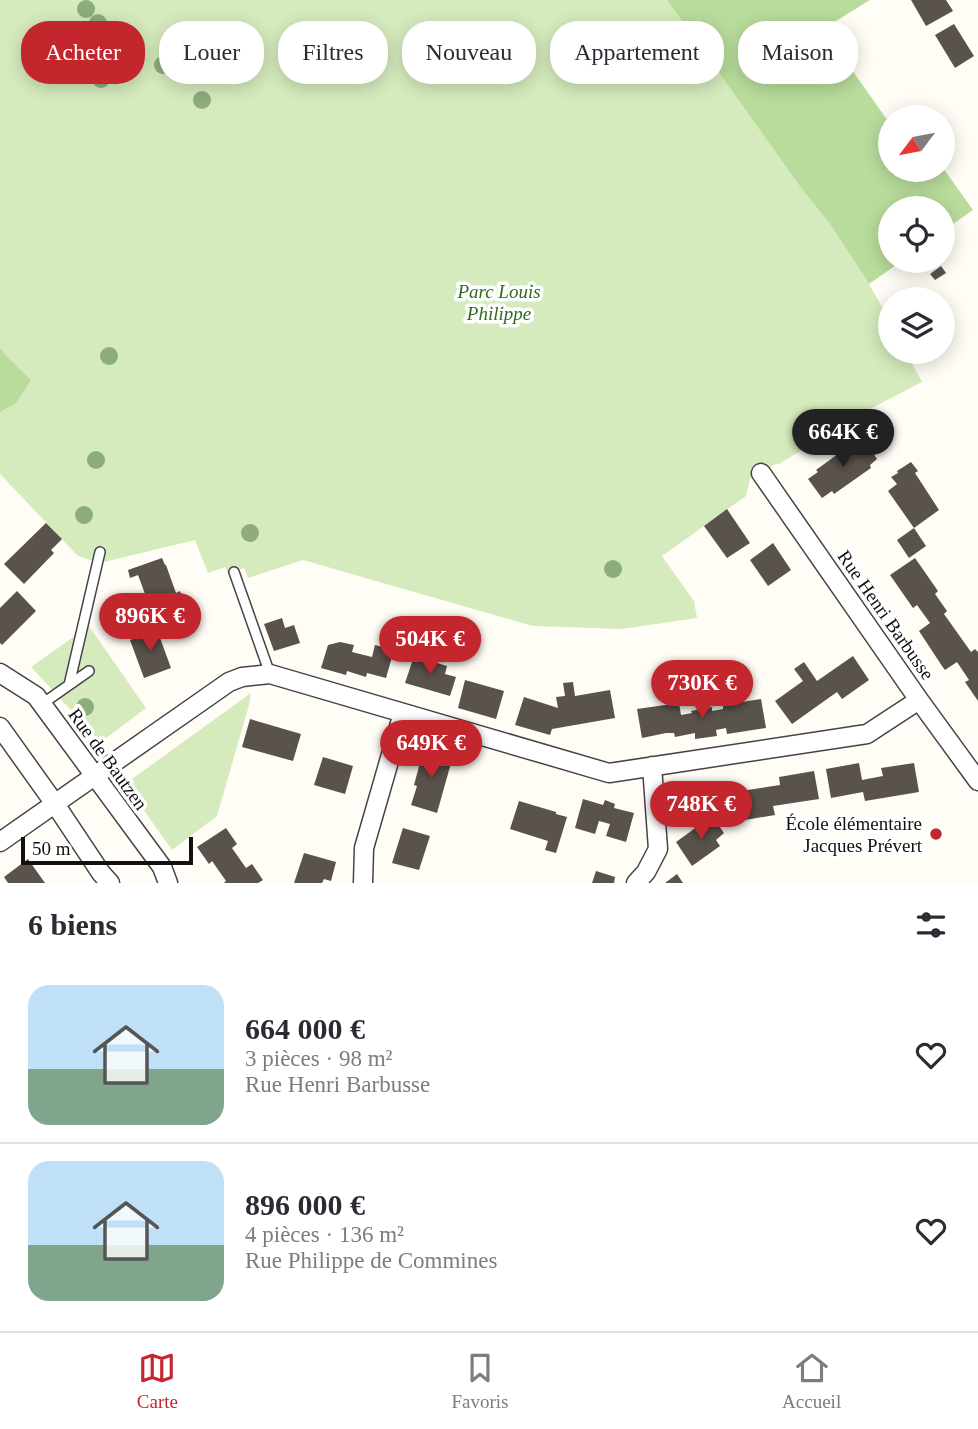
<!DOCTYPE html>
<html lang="fr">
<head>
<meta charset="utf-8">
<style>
	body { margin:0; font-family:"Times New Roman",serif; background:#f7f7f7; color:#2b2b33; height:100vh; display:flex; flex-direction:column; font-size:26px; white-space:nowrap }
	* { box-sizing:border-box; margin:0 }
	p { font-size:23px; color:#7c7c81 }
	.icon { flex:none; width:38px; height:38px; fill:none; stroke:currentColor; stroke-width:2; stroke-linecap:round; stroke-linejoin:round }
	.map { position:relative; height:883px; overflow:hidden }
	.details { display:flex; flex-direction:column; background:#fff; flex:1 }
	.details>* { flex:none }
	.hud { position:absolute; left:21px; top:21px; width:936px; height:63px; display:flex; gap:14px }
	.needle { width:46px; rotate:238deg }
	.fabs { position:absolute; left:878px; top:105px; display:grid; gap:14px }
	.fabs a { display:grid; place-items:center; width:77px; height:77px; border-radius:50%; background:#fff; box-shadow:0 4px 18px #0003; font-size:35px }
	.scale { position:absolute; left:21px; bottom:18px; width:172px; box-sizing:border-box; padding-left:7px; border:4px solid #111; border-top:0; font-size:19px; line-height:24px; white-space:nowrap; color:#111; -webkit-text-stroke:5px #fff; paint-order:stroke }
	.price { position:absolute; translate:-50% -60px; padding:0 16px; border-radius:24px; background:#c4262e; color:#fff; font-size:23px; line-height:46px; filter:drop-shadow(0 2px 4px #0008) }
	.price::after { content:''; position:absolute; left:50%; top:42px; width:21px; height:16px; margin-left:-10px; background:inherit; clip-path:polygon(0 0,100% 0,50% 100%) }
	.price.current { background:#222; color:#fff }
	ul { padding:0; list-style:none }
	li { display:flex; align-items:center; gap:21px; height:175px; padding:0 28px }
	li+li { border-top:2px solid #e1e1e2 }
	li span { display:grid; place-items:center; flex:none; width:196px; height:140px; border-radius:21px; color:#555 }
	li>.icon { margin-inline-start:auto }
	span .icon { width:84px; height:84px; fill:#fffc; stroke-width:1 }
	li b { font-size:30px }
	h2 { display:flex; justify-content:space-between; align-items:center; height:84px; padding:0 28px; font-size:30px }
	.chip { padding:0 24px; border-radius:28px; background:#fff; box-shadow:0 4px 18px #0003; font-size:24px; line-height:63px }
	.chip.current { background:#c4262e; color:#fff }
	.tab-bar { display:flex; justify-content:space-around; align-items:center; height:98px; border-top:2px solid #e1e1e2; background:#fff; font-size:19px; color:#7c7c81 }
	.tab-bar a { display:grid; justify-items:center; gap:4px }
	.tab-bar .current { color:#c4262e }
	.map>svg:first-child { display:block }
</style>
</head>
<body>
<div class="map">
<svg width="978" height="883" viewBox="0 0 978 883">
	<rect width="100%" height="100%" fill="#fffdf5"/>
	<path fill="#d5ebbd" d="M0,0h667l134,188 29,36 39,60 22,38v30h15l16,30 -56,29 -87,53 -6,1 -23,14 -4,17 -84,60 32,45 3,17 -75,11 -89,-3 -230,-66 -55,18 -4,-10 -16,6 -3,-7 -17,6 -13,-33 -95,23 -22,-7 -78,-82z
		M89,626l57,82 -53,40 -12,-27 -50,-54z
		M251,693l-2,12 -32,111 -45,34 -47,-66z"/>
	<path fill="#b9dc9c" d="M667,0h203l-47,29 65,92h3v49h52v-2l30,42 -30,21v-23h-52v53h11l-33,23 -39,-60 -29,-36z
		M0,348l5,7 26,25 -15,23 -16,9z"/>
	<path fill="#5a524d" d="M911,0h35l7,11 -27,15z
		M954,24l20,32 -19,12 -20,-33z
		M941,266l5,7 -11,7 -5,-6z
		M864,439l13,20 -7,6 1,3 -37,26 -2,-3 -10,7 -14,-19 10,-7 -2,-2 37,-27 2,2z
		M911,462l7,9 -3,2 24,37 -25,18 12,18 -17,12 -12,-18 17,-12 -26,-37 9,-7 -6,-7 7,-4 -1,-2z
		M727,509l23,34 -23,15 -23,-32z
		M46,523l16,16 -11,11 3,3 -30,31 -20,-20z
		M773,543l18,27 -23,16 -18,-26z
		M162,558l3,7h1l10,28 4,-2 4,11 -32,11 -14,-38 -8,3 -2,-8z
		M915,558l23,33 -3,3 12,17 -3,3 27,38 4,-3 3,3v49l-13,-19 4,-2 -12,-18 -12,8 -3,-4 -23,-35 11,-8 -13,-18 -4,3 -23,-33z
		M17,591l19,20 -34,34 -2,-2v-35z
		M282,618l3,10 9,-3 6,18 -26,8 -10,-27z
		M156,627l15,41 -27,10 -14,-38 3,-1 -1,-3z
		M340,642l14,3 -2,7 20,5 3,-12 19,5 -8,28 -19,-5 -1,4 -19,-6 -1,4 -25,-7 7,-23z
		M414,656l33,10 -2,8 11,3 -6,19 -45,-13z
		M853,656l16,24 -27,19 -5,-7 -45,32 -17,-23 28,-20 -9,-12 10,-7 13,19z
		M465,680l39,11 -8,28 -38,-11z
		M573,682l2,14 35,-6 5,28 -63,11 -2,6 -35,-10 9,-28 34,11 -2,-11 9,-1 -2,-13z
		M761,699l5,29 -39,6 -1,-6 -10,2 1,6 -22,3v-6l-20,4 -1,-4h-8l-24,5 -5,-29 42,-6 2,12 11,-2 -1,-2 21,-4v4l11,-2v-4z
		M250,719l51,15 -8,27 -51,-14z
		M424,748l29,8 -16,57 -26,-8 6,-19 -3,-1z
		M323,757l30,9 -8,28 -31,-9z
		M859,763l3,17 21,-4 -2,-8 33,-5 5,29 -54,9 -2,-9 -32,6 -5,-29z
		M814,771l5,28 -46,7 2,9 -36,6 -4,-29 45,-7 -1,-8z
		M583,799l20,6 2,-5 10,4 -1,4 20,5 -8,29 -20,-6 4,-12 -11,-3 -4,13 -20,-6z
		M519,801l37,11v2l11,3 -11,36 -11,-3 3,-9 -38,-12z
		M712,816l12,17 -8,7 4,6 -28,20 -16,-24z
		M226,828l11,16 -5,4 14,20 6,-4 11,16 -5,3h-34l2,-2 -14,-20 -3,3 -12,-17z
		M403,828l27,8 -11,34 -27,-7z
		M304,853l32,9 -5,19 -7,-2 -2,4h-28z
		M28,859l17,24h-37l-4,-6z
		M596,871l19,6 -1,6h-22z
		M677,874l6,9h-18z"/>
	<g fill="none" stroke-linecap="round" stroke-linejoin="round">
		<g stroke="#444" stroke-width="12">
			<path id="service" d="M234,572l36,102
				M69,685l31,-133
				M42,704l47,-33"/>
		</g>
		<g stroke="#444" stroke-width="21">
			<path id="minor" d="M761,473l158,227 59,81
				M0,673l36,23 126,171 6,16
				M0,727l55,77 46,69 9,10
				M0,842l229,-160 13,-5 28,-3 339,99 258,-39 52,-34
				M363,883l1,-35 39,-135
				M636,883l10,-11 12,-23 -6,-83"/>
		</g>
		<use href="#service" stroke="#fff" stroke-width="9"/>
		<use href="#minor" stroke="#fff" stroke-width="18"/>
	</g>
	<g fill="#8dad7f">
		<circle cx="86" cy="9" r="9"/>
		<circle cx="98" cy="23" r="9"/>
		<circle cx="85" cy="39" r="9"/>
		<circle cx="190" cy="60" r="9"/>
		<circle cx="163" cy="65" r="9"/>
		<circle cx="101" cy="79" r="9"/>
		<circle cx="202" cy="100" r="9"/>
		<circle cx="109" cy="356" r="9"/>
		<circle cx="96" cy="460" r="9"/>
		<circle cx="84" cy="515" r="9"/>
		<circle cx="250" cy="533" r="9"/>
		<circle cx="613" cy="569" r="9"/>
		<circle cx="85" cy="707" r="9"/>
	</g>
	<circle fill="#c4262e" stroke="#fff" stroke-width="2.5" cx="936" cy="834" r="7"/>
	<g text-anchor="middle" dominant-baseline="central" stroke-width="7" stroke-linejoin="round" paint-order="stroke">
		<g font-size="19" font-style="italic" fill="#2f6b1f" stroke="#fff">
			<text x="499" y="291">Parc Louis<tspan x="499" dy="22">Philippe</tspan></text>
		</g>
		<g font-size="19" fill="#111" stroke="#fff">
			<text transform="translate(886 615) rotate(55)">Rue Henri Barbusse</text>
			<text transform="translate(108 759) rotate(54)">Rue de Bautzen</text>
		</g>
		<g font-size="19" fill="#111" stroke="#fff" text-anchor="end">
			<text x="922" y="823">École élémentaire<tspan x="922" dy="22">Jacques Prévert</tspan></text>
		</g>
	</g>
</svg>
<div class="fabs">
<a><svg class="needle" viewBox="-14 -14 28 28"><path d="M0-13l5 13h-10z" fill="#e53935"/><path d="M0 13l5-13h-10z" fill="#7c7c81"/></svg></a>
<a><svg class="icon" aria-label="locate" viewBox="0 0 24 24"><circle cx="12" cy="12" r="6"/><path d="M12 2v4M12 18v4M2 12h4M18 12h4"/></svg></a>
<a><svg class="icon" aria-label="layers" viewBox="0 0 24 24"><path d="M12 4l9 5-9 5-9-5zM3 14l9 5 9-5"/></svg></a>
</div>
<div class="scale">50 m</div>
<b class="price current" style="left:843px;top:469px">664K €</b>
<b class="price" style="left:150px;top:653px">896K €</b>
<b class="price" style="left:430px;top:676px">504K €</b>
<b class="price" style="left:702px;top:720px">730K €</b>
<b class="price" style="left:431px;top:780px">649K €</b>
<b class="price" style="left:701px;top:841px">748K €</b>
<div class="hud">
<a class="chip current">Acheter</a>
<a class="chip">Louer</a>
<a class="chip">Filtres</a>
<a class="chip">Nouveau</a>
<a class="chip">Appartement</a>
<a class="chip">Maison</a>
</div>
</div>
<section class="details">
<h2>6 biens<svg class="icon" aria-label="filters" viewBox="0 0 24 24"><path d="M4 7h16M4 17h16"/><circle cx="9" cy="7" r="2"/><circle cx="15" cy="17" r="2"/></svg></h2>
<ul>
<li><span style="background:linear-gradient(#bfe0f5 60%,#7fa58c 0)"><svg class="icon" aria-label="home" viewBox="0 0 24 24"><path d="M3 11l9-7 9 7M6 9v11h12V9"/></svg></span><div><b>664 000 €</b><p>3 pièces · 98 m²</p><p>Rue Henri Barbusse</p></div><svg class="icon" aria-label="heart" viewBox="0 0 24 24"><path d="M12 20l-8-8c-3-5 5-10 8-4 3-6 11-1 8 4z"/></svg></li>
<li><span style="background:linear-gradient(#bfe0f5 60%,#7fa58c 0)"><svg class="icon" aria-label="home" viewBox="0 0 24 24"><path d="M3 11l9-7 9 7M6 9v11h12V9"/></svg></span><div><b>896 000 €</b><p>4 pièces · 136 m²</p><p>Rue Philippe de Commines</p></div><svg class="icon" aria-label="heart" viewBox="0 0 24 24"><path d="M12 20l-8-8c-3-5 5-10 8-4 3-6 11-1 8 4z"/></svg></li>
</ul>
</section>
<nav class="tab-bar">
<a class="current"><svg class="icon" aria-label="map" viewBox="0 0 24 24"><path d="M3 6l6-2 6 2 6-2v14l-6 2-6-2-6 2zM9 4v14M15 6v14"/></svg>Carte</a>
<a><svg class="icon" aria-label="saved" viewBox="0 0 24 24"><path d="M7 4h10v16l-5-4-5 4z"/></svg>Favoris</a>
<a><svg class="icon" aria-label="home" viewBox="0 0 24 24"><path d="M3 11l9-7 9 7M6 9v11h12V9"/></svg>Accueil</a>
</nav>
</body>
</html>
